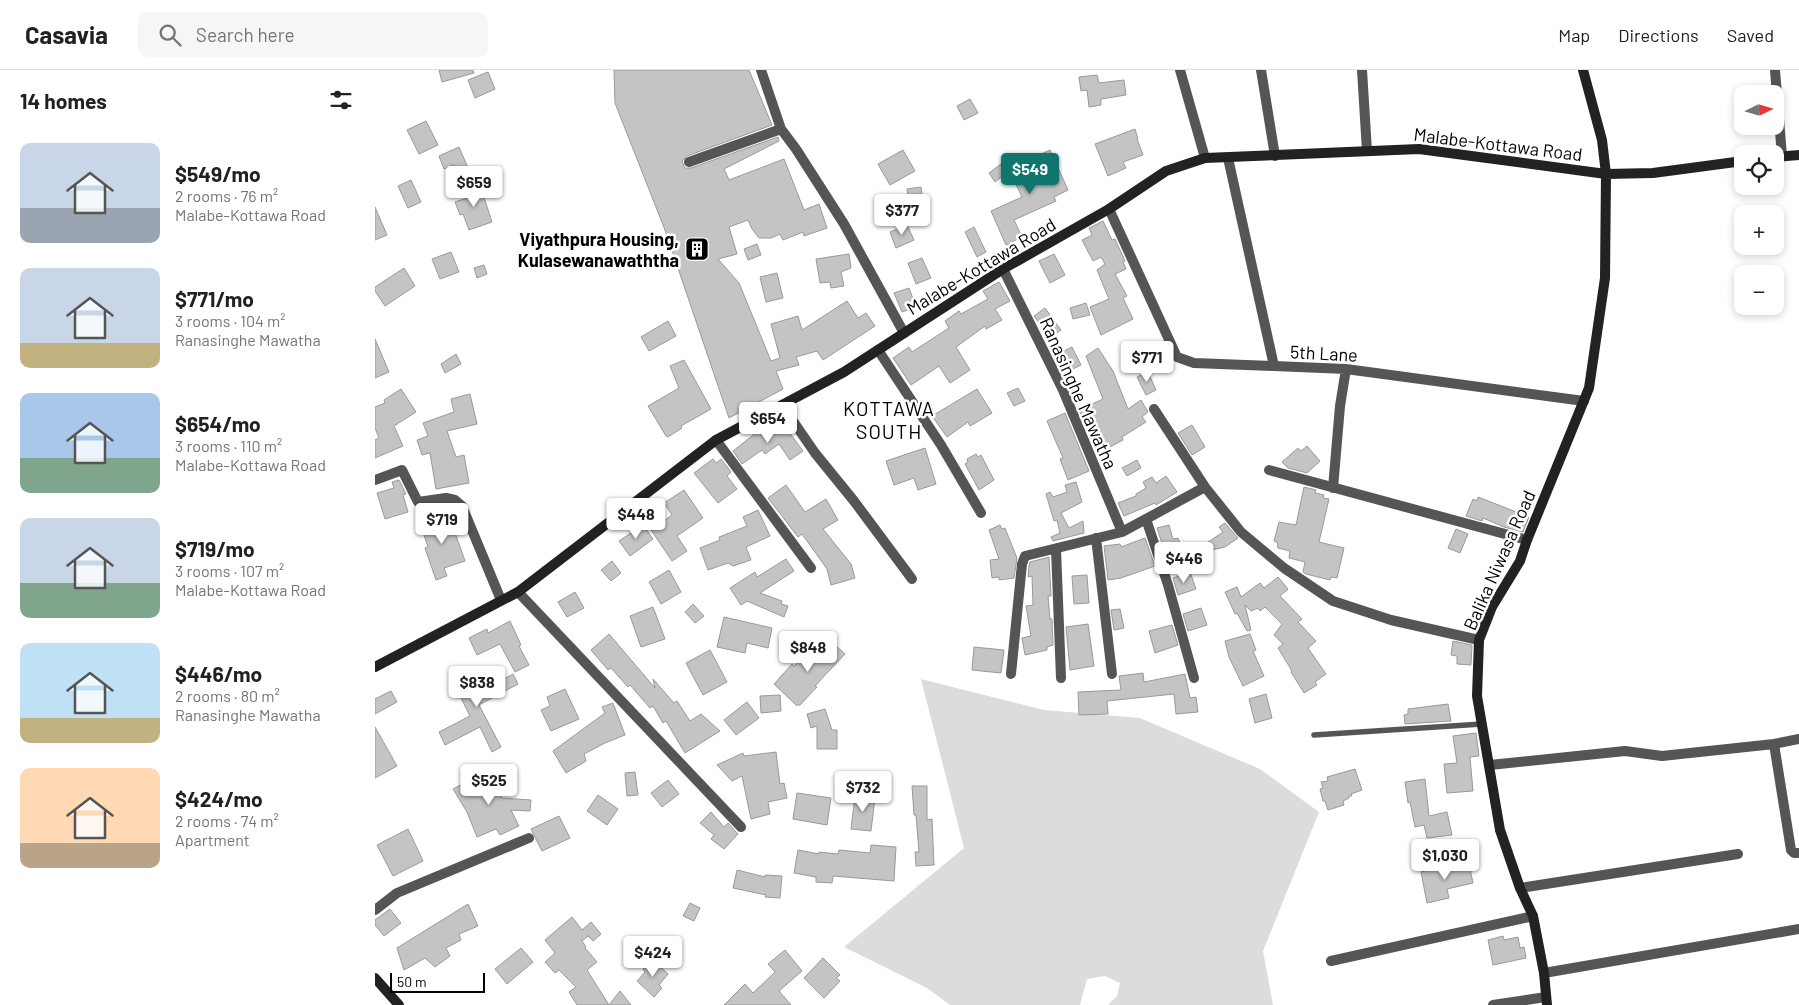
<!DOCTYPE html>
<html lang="en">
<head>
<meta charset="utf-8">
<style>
	body { margin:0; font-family:Barlow,sans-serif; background:#f6f6f6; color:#202124; height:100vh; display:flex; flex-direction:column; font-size:19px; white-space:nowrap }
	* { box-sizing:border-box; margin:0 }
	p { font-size:16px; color:#757577 }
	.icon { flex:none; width:28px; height:28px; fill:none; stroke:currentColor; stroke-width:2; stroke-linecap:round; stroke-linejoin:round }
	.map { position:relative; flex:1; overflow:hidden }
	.sheet { display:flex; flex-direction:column; background:#fff; width:375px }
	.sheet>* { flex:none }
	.needle { width:32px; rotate:85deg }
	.fabs { position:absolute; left:1359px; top:15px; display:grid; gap:10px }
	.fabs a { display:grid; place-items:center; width:50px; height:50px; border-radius:10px; background:#fff; box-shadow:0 2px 8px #0003; font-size:25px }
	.scale { position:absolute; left:15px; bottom:12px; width:95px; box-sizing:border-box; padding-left:5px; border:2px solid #000; border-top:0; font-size:14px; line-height:18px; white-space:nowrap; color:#000; -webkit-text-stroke:4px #fff; paint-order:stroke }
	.price { position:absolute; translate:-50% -42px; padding:0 11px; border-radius:5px; background:#fff; color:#222; font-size:16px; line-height:32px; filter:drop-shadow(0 1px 2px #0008) }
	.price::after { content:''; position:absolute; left:50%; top:30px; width:15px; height:11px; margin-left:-8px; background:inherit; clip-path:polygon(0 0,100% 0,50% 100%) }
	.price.selected { background:#0f766e; color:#fff }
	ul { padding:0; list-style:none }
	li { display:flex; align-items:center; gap:15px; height:125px; padding:0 20px }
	li span { display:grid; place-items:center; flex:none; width:140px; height:100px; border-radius:10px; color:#555 }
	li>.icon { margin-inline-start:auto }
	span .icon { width:60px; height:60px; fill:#fffc; stroke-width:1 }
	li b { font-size:21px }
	h2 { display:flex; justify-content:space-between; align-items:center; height:60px; padding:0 20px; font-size:21px }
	header { display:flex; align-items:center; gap:30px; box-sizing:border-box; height:70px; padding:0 25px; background:#fff; border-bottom:1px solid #e0e0e0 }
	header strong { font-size:24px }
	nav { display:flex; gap:28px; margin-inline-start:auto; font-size:18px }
	.search { width:350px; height:45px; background:#f6f6f6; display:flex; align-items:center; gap:12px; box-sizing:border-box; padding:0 18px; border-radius:10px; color:#757577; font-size:19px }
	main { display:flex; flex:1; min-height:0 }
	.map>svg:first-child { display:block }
</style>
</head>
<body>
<header>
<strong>Casavia</strong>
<div class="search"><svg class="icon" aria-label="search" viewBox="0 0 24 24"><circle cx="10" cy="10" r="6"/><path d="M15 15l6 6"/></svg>Search here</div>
<nav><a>Map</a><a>Directions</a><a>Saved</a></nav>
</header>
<main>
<section class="sheet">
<h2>14 homes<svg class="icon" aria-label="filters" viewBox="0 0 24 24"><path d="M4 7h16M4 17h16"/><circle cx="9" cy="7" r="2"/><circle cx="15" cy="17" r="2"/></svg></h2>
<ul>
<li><span style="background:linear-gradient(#c9d6e8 65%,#9aa5b1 0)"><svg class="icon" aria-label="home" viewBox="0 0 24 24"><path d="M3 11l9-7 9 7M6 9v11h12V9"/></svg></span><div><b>$549/mo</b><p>2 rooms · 76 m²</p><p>Malabe-Kottawa Road</p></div></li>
<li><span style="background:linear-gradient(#c9d6e8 75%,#c2b280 0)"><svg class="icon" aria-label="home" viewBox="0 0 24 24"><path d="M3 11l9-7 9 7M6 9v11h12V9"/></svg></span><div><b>$771/mo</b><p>3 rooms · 104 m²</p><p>Ranasinghe Mawatha</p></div></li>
<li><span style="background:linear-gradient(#a9c7e8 65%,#7fa58c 0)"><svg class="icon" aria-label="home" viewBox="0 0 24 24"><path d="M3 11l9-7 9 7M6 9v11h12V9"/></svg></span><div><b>$654/mo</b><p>3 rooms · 110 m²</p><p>Malabe-Kottawa Road</p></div></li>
<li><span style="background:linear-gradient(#c9d6e8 65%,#7fa58c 0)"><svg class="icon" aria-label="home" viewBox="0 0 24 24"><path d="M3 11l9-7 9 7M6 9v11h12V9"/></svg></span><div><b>$719/mo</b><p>3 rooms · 107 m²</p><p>Malabe-Kottawa Road</p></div></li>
<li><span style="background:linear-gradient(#bfe0f5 75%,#c2b280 0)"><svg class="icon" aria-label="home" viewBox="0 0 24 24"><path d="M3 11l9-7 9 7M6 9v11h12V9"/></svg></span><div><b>$446/mo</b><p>2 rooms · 80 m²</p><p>Ranasinghe Mawatha</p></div></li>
<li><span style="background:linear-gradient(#ffd9b3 75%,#b9a48a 0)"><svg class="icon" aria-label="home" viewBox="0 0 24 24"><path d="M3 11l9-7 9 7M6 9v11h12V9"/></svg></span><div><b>$424/mo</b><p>2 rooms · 74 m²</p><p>Apartment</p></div></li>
</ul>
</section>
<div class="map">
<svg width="1424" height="935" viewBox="0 0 1424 935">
	<rect width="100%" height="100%" fill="#fff"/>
	<path fill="#dcdcdc" d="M546,609l123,31 96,8 120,51 59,43 -56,139 10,54h-165l9,-9 3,-13 -15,-7 -18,3 -7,26h-130l-23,-17 -83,-41 120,-99z"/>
	<path fill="#c4c4c4" stroke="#999" d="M64,0h34l1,3 -32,9z
		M239,0h135l23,55 -85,31 -5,5 3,7h6l87,-31 1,4 -55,28 5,11 55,-21 20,51 15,-6 8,24 -23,8 -1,-4 -20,8 -3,-6 -9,4h-12l-7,-9 -4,-9 -19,7 8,27 -19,5 21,24 32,78 9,-3 -9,-34 27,-8 4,14 45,-29 11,17 8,-5 9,13 -52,34 -6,-9 -21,6 3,8 -23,6 7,18 -54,29 -64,-188 -50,-127z
		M113,2l7,17 -20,9 -7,-18z
		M722,5l2,8 25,-3 2,15 -25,4v6l-12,2 -2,-17 -6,1 -2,-14z
		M595,29l8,14 -14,7 -7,-14z
		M51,51l12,24 -19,9 -12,-24z
		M760,59l3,10h-1l6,16 -20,7 3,6 -18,8 -13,-32z
		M84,77l10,23 -11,5 -4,-10 -10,4 -5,-13z
		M528,80l12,21 -25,14 -12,-21z
		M675,80l18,40 -14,7 2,4 -42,19 8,17 -16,8 -15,-34 31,-14 -10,-21 30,-14 -3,-7z
		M626,94l6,8 -12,10 -6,-9z
		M36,110l10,22 -13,6 -10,-22z
		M104,112l13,40 -23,8 -6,-16 -3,1 -5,-13 15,-5 -3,-11z
		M546,117l2,16 -14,2 -2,-16z
		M0,137l12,28 -12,5z
		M728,151l9,19 3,-1 10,22 -2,1 3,7 -11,5 12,22 -4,2 10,21 -32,16 -11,-28 19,-8 -12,-29 8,-6 -4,-7 -8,4 -11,-21 10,-5 -3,-7z
		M532,155l7,15 -18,8 -6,-16z
		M599,157l12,25 -9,5 -12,-25z
		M382,174l4,11 -13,5 -4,-11z
		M76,182l8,20 -19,7 -8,-20z
		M474,184l2,14 -10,4 3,14 -13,2 -1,-6 -10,1 -4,-24z
		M679,184l11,21 -15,8 -11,-22z
		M547,188l9,20 -15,6 -8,-21z
		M109,195l3,9 -10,4 -3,-10z
		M29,198l11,18 -30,20 -10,-15v-4z
		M402,203l6,25 -17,4 -6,-25z
		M624,212l11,19 -15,8 7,11 -16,9 -1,-3 -29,21 14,23 -20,13 -11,-17 -28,19 -18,-27 16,-11 3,5 37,-24 -4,-7 14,-10 2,3 27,-15 -5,-8z
		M534,218l7,19 -14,5 -8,-19z
		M711,233l4,12 -17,4 -3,-11z
		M670,238l16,22 -11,8 -16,-22z
		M293,251l8,15 -27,15 -8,-14z
		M0,269l14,33 -14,6z
		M697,277l9,18 -18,9 -9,-18z
		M723,278l15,23 15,38 13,-9 7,12 -6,5 4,5 -24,15 1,3 -17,9 -12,-21 -6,4 -9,-22 24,-11 -17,-43z
		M81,284l5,10 -16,9 -4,-9z
		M309,290l27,49 -30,17 1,2 -14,9 -2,-1 -18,-30 31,-18 -9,-22z
		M773,302l8,18 -10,5 -9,-18z
		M643,318l7,13 -11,5 -7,-13z
		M26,319l15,23 -22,14 9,20 -28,12v-18l4,-2 -4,-10v-21l10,-4 -1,-3z
		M602,319l15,24 -22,13 -2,-4 -21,15 -15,-21z
		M95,324l7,30 -30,7 9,26 8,-2 5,28 -33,6 -6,-36 -8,2 -5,-15 11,-4 -5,-13 31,-11 -3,-13z
		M690,343l24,58 -21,9 -8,-21 3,-1 -16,-37z
		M408,354l20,27 -13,9 -11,-16 -14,10 -3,-4 -20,14 -9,-13 29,-23 6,8z
		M817,355l13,22 -13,8 -14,-22z
		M932,376l13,15 -13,12 -19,-5 -6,-6 16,-14 3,3z
		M550,378l11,36 -18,6 -4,-12 -20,7 -8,-24z
		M601,384l2,3 3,-2 13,25 -15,10 -14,-26 3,-2 -1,-3z
		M338,389l3,4 5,-4 10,13 -4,4 10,13 -19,14 -24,-30z
		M762,390l4,8 -14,8 -5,-8z
		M791,406l11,16 -21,13 -1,-2 -31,13 -6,-13 18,-7v-2l10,-6 -3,-6 9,-5 4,6z
		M24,410l7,14 -3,1 5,17 -23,7 -8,-26 17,-5 -2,-6z
		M701,412l6,20 -21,11 8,15 14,-7 1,12 -31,8 -2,-4 9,-4 -3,-13 -3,1 -8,-27 4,-2 3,5 14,-5 -2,-7z
		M411,415l19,27 21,-13 12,21 -15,9 28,35 4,14 -24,7 -4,-16 -25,-35 -4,3 -30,-39z
		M929,417l12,3 -1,3 9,2 -1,3 6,1 -10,43 25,6 -7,30 -6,-1 -1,3 -24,-6 -3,-2 2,-10 -16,-4 1,-7 -12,-3 -1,-6 -3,-1 5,-19 17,3z
		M309,420l19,28 -26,18 10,15 -15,10 -21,-31 21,-15 -8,-12z
		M1103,427l51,20 -6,15 -19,-5 -21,-9 -1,3 -16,-5 7,-17 4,2z
		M383,440l12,26 -24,11 5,13 -18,6 -5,-3 -20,7 -8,-22 20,-8 -1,-3 28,-11 -4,-9z
		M73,443l17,48 -21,7 3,8 -11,4 -11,-32 3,-1 -8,-24z
		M850,453l13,15 -13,9 -36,8 34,-23 -4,-5z
		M268,455l10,14 -23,17 -11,-15z
		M625,455l2,4 3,-1 12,30 -3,20 -15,2v-3l-7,1 -2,-18 9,-1 -10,-29z
		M794,455l4,14 5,-1 7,17 -18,4 -10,-31z
		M1081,459l12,5 -8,19 -12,-5z
		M770,468l10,28 -34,12 -13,2 -4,-34 16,-2 1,3z
		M674,487l2,39h-3l2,23h2l1,26 -6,2v3l-22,5 -3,-17 9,-2 -5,-30 7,-1 -1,-29 -4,1 1,-11 1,-4z
		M411,489l8,12 -34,22 22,8 -1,3 7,2 -4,11 -37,-16 -6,4 -11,-17 25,-16 2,5z
		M237,491l9,12 -10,8 -10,-11z
		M294,500l12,22 -20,12 -12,-22z
		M815,502l6,17 -18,6 -5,-17z
		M712,505l2,28 -15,1 -2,-28z
		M903,507l10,12 -8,7 22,23 -4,3 18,19 -8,7 18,26 -11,8 2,3 -13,8 -13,-21 1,-1 -14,-23 5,-4 -9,-9 8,-11 -17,-17 -5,4 -2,-3 -7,3 -6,-6 6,25 -4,1 -10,-18 -2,1 -10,-22 12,-5 4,10 19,-14 4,5z
		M200,522l9,16 -17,9 -9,-15z
		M318,534l11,12 -9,7 -10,-11z
		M278,537l12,32 -24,8 -11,-31z
		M826,538l6,17 -19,6 -5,-17z
		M745,539l4,19 -10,2 -3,-20z
		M349,547l48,11 -4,20 -21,-5 -2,10 -28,-6z
		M135,551l11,24 -2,1 10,19 -14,7 -15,-28 -23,11 -8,-17 18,-9 1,4z
		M713,554l6,42 -24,4 -4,-43z
		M797,555l6,20 -23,8 -6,-22z
		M234,564l46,54 -2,-9 21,24 3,-2 13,20 11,-7 19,17 -35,22 -19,-32 -3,2 -10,-17 -3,2 -20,-23 -2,2 -17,-19 -3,2 -17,-20z
		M875,564l6,16 -3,1 11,25 -21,10 -14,-29 -4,-16z
		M1078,571l19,4 -1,20 -14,-1v-8l-6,-1z
		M443,572l9,8 6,-7 12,11 -30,32 2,1 -17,18h-4l-22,-21 18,-20 2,2z
		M599,577l30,3 -3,23 -29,-3z
		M335,580l17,32 -24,13 -17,-32z
		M110,602l6,14 22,-12 5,10 -39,21 22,42 -9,5 -12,-25 -35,18 -6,-13 31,-16 -15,-30z
		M768,603l1,9 41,-8 5,24 6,-1 2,15 -22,2 -2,-20 -67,7 1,13 -29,1 -1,-23 43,-2 -2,-14z
		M190,619l14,30 -28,12 -10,-21 9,-4 -3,-9z
		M16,621l6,11 -22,12v-15z
		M891,624l6,24 -17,5 -6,-24z
		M405,625l1,16 -20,2 -1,-17z
		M372,632l12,16 -23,17 -12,-15z
		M238,633l12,32 -20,8 -21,11 2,7 -20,12 -13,-22 52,-38 -3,-6z
		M1073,634l3,17 -46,3 -1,-9 4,-1v-5z
		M450,639l7,21h5v19h-20v-23l-6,2 -4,-14z
		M0,657l22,39 -22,12z
		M1101,663l3,23 -9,1 3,34 -26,2 -3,-29 13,-1 -4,-27z
		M401,682l4,32 4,-1 3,15 -19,4 2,12 -19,5 -9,-43 -10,5 -15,-16 26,-12 1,3z
		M980,699l7,21 -11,4 1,2h-3v2l-6,3 1,4 -16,5 -3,-9h-2l-3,-12 3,-1 -2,-6 7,-1 -1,-4z
		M112,701l15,27 29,2 -1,11 -19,-1 8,16 -19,9 -4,-6 -19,8 -10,-25 -14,-23z
		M260,702l3,23 -11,1 -2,-23z
		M1050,709l4,37 18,-4 5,23 -25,3 -3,-13 -9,2 -5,-25 -2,1 -3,-21z
		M293,710l11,14 -17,13 -11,-14z
		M537,716h15v34l5,-1 2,46 -18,1 -1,-14h4l-3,-37h-2z
		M422,723l34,5 -4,27 -34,-6z
		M223,725l20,14 -11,16 -20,-14z
		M480,726l20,2 -4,33 -20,-2z
		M336,742l13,15 4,-4 10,11 -14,15 -13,-10 3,-4 -14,-12z
		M184,746l11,22 -28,13 -11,-22z
		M33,759l15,32 -30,15 -16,-31z
		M496,775l25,2 -2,34 -61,-5 -1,7 -16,-1v-5l-22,-4 4,-23 21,4v-2l19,2 1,-4 31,3z
		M1084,792v4l10,-2 4,19 -26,6 2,9 -22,5 -6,-31z
		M362,800l28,7v-2l17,1 -2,22 -15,-1 1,-2 -33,-7z
		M315,833l10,5 -6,13 -11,-5z
		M93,834l10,22 -19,8 2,6 -15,8 4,8 -15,11 -10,-9 -21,12 -7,-22z
		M15,839l11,14 -17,13 -9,-11v-5z
		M197,847l10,13 9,-8 10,12 -8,7 -6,-6 1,1 -6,5 4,6 -1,1 12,14 -10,8 22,35h-32l-8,-13 7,-5 -17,-17 -4,3 -10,-11 10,-9 -10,-13z
		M1128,866l1,4 14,-3 2,11 4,-1 2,11 -33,7 -5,-25z
		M146,878l12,14 -26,22 -12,-15z
		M410,880l17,21 -23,20 12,14h-67l21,-21 8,9 22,-21 -7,-8z
		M448,888l17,17 -4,3 4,3 -16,17 -20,-20z
		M277,889l16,15 -9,11 3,3 -8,9 -17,-16 8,-9 -2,-3z
		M245,921l11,14h-22z"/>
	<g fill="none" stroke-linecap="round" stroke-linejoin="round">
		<path stroke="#555" stroke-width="5.5" d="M939,665l168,-11"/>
		<path stroke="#555" stroke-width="10" d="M386,0l20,59 15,20 48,75 60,109
			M805,0l25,88
			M886,0l14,86
			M987,0l5,81
			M1400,0l7,86
			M853,88l46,208 72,3 238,32
			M314,92l92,-33
			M734,139l68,148 17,6 80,3
			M628,199l60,121 59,142
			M503,280l63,95 40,68
			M407,335l33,48 39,48 58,78
			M779,339l51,78
			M341,370l95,128
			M894,400l258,70
			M0,410l27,-10 16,32 28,-4 9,2 7,6 39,94
			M958,418l7,-82 6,-37
			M771,449l22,66 26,93
			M721,468l16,136
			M681,479l5,129
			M143,522l223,235
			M636,604l11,-110 3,-8 97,-24 83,-45 36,45 43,36 49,33 58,19 88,20
			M1399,674l17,106 3,3h5
			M1115,695l135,-14 37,5 112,-12 25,-5
			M1145,818l218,-34
			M0,840l22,-17 132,-55
			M956,891l202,-45
			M1169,903l255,-44
			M1118,935l53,-8"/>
		<path stroke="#222" stroke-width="10" d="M1400,87l24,-2
			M0,597l143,-75 198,-152 128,-68 159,-103 106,-60 57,-38 39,-13 214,-9 187,25 47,-1 90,-12
			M0,908l24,27
			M1172,935l-3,-32 -11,-57 -13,-28 -20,-58 -23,-134 2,-56 13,-33 28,-46 7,-21 62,-152 16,-110 1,-104 -4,-34 -19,-70"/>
	</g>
	<defs>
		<g id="building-square" transform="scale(1.25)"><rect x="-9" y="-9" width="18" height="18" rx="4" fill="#000" stroke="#fff"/><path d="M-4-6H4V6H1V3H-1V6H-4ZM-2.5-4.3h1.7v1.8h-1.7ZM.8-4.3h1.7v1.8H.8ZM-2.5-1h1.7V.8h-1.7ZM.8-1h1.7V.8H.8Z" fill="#fff"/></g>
	</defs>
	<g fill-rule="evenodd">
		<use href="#building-square" x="322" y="179"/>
	</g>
	<g text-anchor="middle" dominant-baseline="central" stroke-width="5" stroke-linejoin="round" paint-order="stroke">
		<g font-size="18" fill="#000" stroke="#fff">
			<text transform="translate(1123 74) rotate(7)">Malabe-Kottawa Road</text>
			<text transform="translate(606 196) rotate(-31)">Malabe-Kottawa Road</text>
			<text transform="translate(949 283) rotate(3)">5th Lane</text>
			<text transform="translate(704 323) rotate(66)">Ranasinghe Mawatha</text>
			<text transform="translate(1124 490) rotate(-66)">Balika Niwasa Road</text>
		</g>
		<g font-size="18" font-weight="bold" fill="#000" stroke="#fff" text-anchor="end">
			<text x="304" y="169">Viyathpura Housing,<tspan x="304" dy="21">Kulasewanawaththa</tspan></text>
		</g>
		<g font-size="20" letter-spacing="1" fill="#000" stroke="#fff">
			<text x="514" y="338">KOTTAWA<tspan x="514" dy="23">SOUTH</tspan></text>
		</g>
	</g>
</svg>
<div class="fabs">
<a><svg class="needle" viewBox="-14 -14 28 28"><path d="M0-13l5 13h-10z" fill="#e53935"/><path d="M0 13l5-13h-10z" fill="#757577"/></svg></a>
<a><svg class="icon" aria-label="locate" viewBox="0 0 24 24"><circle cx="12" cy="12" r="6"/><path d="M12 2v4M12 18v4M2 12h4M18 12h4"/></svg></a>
<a>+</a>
<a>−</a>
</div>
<div class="scale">50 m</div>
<b class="price selected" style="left:655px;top:125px">$549</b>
<b class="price" style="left:99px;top:138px">$659</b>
<b class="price" style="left:527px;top:166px">$377</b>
<b class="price" style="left:772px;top:313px">$771</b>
<b class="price" style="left:393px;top:374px">$654</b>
<b class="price" style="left:261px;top:470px">$448</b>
<b class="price" style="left:67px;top:475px">$719</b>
<b class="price" style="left:809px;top:514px">$446</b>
<b class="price" style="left:433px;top:603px">$848</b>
<b class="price" style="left:102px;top:638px">$838</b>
<b class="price" style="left:114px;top:736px">$525</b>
<b class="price" style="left:488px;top:743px">$732</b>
<b class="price" style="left:1070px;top:811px">$1,030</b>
<b class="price" style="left:278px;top:908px">$424</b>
</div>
</main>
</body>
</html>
